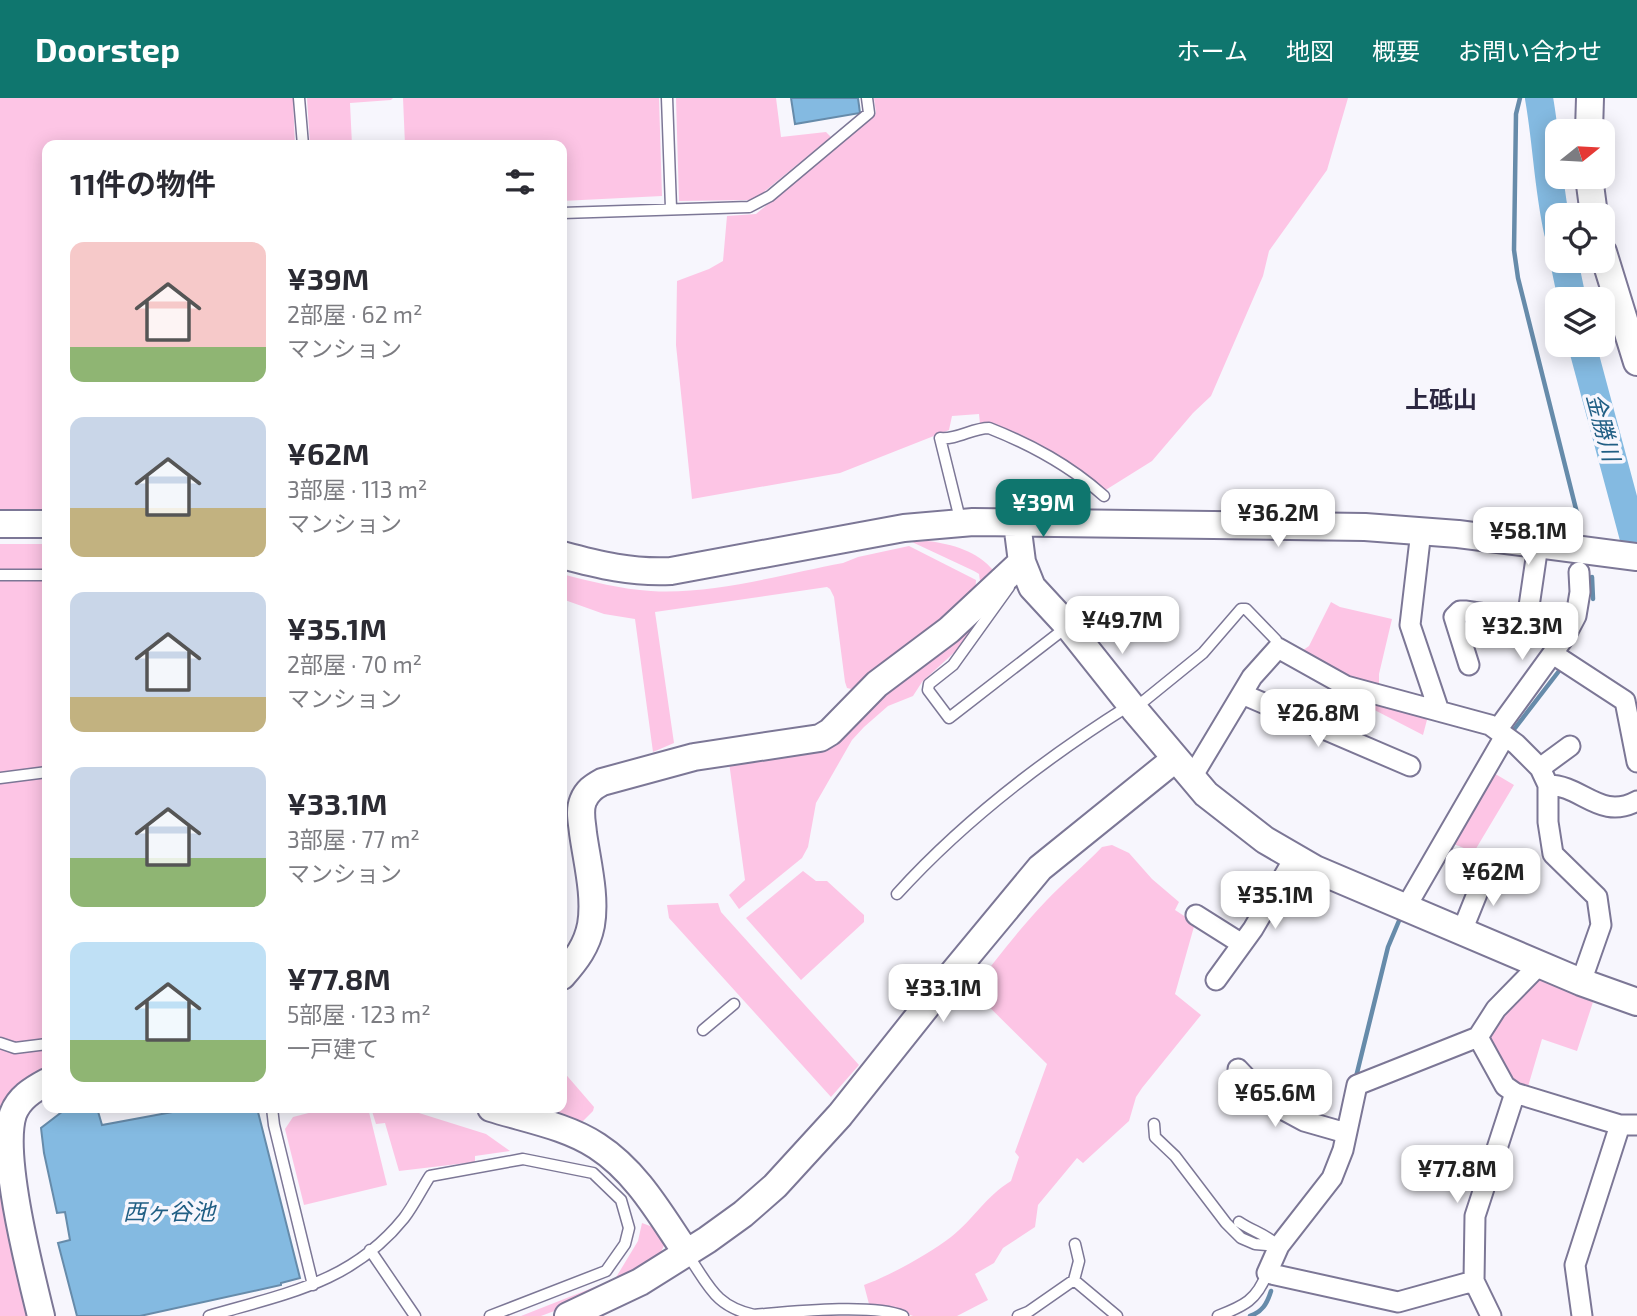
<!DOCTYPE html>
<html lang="ja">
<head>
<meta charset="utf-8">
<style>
	body { margin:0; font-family:"Exo 2","Noto Sans JP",sans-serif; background:#f2f2f3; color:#2b2b33; height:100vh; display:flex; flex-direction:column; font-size:26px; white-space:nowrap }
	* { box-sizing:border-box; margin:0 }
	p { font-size:23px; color:#7c7c81 }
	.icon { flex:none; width:38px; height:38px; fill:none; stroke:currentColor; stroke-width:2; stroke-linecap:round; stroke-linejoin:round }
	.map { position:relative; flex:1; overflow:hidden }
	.details { position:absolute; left:42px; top:42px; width:525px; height:973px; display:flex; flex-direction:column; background:#fff; border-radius:14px; box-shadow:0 4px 18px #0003 }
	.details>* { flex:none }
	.needle { width:46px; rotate:72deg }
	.controls { position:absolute; left:1545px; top:21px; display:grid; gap:14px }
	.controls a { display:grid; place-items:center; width:70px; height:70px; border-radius:14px; background:#fff; box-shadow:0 4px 18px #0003; font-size:35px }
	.price { position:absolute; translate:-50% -60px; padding:0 16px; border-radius:14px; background:#fff; color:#222; font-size:23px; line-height:46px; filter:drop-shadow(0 2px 4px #0008) }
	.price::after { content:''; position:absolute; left:50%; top:42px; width:21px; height:16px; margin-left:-10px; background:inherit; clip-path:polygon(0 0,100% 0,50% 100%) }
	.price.selected { background:#0f766e; color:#fff }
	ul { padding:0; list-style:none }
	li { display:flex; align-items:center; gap:21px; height:175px; padding:0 28px }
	li span { display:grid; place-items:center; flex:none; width:196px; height:140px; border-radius:14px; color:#555 }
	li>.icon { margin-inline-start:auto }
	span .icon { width:84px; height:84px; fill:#fffc; stroke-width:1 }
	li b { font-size:30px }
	h2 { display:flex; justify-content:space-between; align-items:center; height:84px; padding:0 28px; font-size:30px }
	header { display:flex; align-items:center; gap:42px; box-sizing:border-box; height:98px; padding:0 35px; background:#0f766e; color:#fff }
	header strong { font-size:33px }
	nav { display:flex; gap:38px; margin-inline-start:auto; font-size:24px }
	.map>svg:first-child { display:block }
</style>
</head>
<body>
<header>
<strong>Doorstep</strong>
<nav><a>ホーム</a><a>地図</a><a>概要</a><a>お問い合わせ</a></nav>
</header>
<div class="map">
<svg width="1637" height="1218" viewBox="0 0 1637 1218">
	<rect width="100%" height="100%" fill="#f7f6fd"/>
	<path fill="#fdc5e5" d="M0,0h293l2,47h-248v372l-47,-1z
		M307,0h86l-2,2 -41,3 2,42h-42z
		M403,0h256l3,98 -100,5v-56h-157z
		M676,0h100l5,39 45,-5 5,5 -77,63 -75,1z
		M874,0h474l-21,72 -58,81 -6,25 -52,120 -18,17 -41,48 -48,30c-32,-27 -81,-64 -124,-67l-1,-10 -27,2 -3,14 -109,43 -148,26 -16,-154 1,-64 32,-12 14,-8 4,-45 29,-2 120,-101z
		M927,443c26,3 50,10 67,30l-13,17 -2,-14 -5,-3 -62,-29z
		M0,446h47v526l-47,46z
		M909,448l67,34 -1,15 -124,94 -4,-1 -2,-6 -11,-85 -4,-8 -3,-2 -172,25 19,131 -21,9 -18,-133 -31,-5 -42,-15v-25c30,8 59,15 89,17 61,4 133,-17 192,-28l15,-6z
		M1004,491l-46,60 -36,33 -9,14 -25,10 -24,21 -12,13 -36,63 -8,44 -6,11 -63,51 -10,-14 16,-15 -16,-118 92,-16z
		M1331,504l9,5 52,12 -13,55v13l-23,-4 -57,-30 10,-7z
		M1360,600l68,18 -5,19 -64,-33z
		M1492,674l22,13 -40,67 -23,-9z
		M1112,747l17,8 23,26 27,23 -4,8 20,13 -20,71 26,21 -59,73 -6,9 -7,24 -46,42 -6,-5 -39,47 -3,22 -32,21 -9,15 -19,11 13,26 -31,16h-44l-26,-10 -18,-2 -5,-19c25,-9 65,-31 87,-48 22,-17 35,-41 60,-56l8,-24 -4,-5 32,-88 -75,-74c24,-30 47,-61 74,-89 18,-19 38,-35 56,-54z
		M803,773l13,10h11l37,34v7l-63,58 -55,-62z
		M718,805l3,9 138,153 -28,32 -162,-179 -2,-13z
		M1539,881l54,23 -16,49 -35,-12 -15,51 -18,-11 -20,-36 2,-15 43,-47z
		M562,972l32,37 -1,4 -14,14 -55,-17h38z
		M328,1010h40l19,77 -83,20 -19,-76 8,-12z
		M371,1010h32l83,26 24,17 -35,5v6l-76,9 -14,-48 -9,1z
		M0,1069l30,149h-30z
		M642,1125l19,7 4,13 -6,14 -81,45 -37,14h-20l94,-37 23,-38z"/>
	<path fill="#84bae1" stroke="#668baa" stroke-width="2" d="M791,0h67l2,15 -65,11z
		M67,1010h30l5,17 92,-17h63l43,170 -19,5v2l-141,31h-63l-19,-73 12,-3 -5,-28 -8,1 -13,-60 -3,-25z"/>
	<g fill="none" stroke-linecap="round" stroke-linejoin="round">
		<path stroke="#668baa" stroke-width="4.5" d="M1520,0l-4,16 -2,136 4,28 62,247
			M1592,479l1,22
			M1512,634l47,-61
			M1356,979l32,-130 13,-31
			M1250,1218c12,-4 17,-12 21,-25"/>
		<path stroke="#84bae1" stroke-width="28" d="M1539,0c8,45 9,90 19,134
			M1564,163l8,38
			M1582,247l55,205"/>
		<g stroke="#7c7796" stroke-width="13">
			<path id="lane" d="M299,0l4,47
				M667,0l4,110
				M562,115l187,-6 21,-11 99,-83 -2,-15
				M961,425l-21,-85c17,2 32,-10 49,-10 43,17 80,37 115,68
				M0,477h47
				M1009,489l-56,78 -24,19 -1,6 21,28 119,-92
				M1134,611l69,-56 38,-44h5l30,31 2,8
				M0,680l47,-6
				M897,796c68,-75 147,-135 233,-189
				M703,932l31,-26
				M0,945l15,5 32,-4
				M272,1010l2,17 39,160
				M1154,1026l1,13 20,19 51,67 15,15 14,6 24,2
				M1239,1124c13,9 29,13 39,24
				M370,1152l45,66
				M687,1156c22,31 27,52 67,61 36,-3 118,-12 149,1
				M1074,1182l5,-19 -4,-17
				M209,1218c75,-22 143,-33 195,-98 10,-13 17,-28 26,-42l93,-17 70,14 28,27 8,28 -4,16 -19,27 -116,45
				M1018,1218l10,-4 46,-32 43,36
				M1218,1218c26,-10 39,-16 49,-43"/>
		</g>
		<g stroke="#7c7796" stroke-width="23">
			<path id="street" d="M1421,433l-11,94 29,86
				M1553,556l72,47 12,61
				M1469,567l-15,-48 6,-6h5l62,9 11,-75
				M1242,596l168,72
				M1497,632l69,-95 10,-19 4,-24 -1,-20
				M1540,670l30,-22
				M1192,679l60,-100 26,-29 68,38 144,39 26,19 24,24 8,17v37l5,32 44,43 4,28 -20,57
				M1548,687c34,0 52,36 89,16
				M1406,809l99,-171
				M1196,817l46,29
				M1462,833l25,-62
				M1216,882l37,-51 42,-72
				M1478,939l27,49 10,7 105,32h17
				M1238,971l31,33 35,19 42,12
				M1474,1183l-76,21 -131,-29 12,-27 53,-68 11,-28 14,-65 121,-48 18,-28 44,-45
				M1491,1218l-17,-35 1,-65 40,-123
				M1582,1218l-7,-51 45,-140"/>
		</g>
		<g stroke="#7c7796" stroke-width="30">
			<path id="secondary" d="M1589,33l1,-33
				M1589,79l5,38
				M1603,154l34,110
				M1017,425l5,39 10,25 36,39 66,83 72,85 59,46 50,29 266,113 56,20
				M0,426h47
				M562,457c37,10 70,18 109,16l233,-43 69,-6 392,5 93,7 179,23
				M562,878c14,-16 25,-30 29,-51 5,-29 -4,-63 -8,-92 -1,-11 -4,-22 0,-32 4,-10 10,-14 19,-19l92,-25 126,-19 10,-6 47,-48 72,-54 73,-68
				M491,1010c35,11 76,18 106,38 40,26 63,68 89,106
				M41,1218c-11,-45 -41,-161 -28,-202 6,-16 19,-24 34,-32
				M568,1218l72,-34 67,-42 36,-26 32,-28 65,-71 113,-142 87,-105 135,-109"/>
		</g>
		<use href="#lane" stroke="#fff" stroke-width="10"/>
		<use href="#street" stroke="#fff" stroke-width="19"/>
		<use href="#secondary" stroke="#fff" stroke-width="26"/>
	</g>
	<g text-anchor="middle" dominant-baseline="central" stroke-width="7" stroke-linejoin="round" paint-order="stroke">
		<g font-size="23" font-style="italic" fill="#205e84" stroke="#f7f6fd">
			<text transform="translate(1604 329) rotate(75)">金勝川</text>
			<text x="169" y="1113">西ヶ谷池</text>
		</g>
		<g font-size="24" font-weight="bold" fill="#2c2741" stroke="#f7f6fd">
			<text x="1441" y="300">上砥山</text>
		</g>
	</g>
</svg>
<div class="controls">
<a><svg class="needle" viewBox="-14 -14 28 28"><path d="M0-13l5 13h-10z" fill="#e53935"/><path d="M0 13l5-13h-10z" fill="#7c7c81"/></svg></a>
<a><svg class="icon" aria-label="locate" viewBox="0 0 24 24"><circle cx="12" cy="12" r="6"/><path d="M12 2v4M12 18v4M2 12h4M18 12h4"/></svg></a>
<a><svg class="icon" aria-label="layers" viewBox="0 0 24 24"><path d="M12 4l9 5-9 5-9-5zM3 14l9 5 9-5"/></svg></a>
</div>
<b class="price selected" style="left:1043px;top:441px">¥39M</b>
<b class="price" style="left:1278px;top:451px">¥36.2M</b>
<b class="price" style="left:1528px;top:469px">¥58.1M</b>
<b class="price" style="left:1122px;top:558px">¥49.7M</b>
<b class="price" style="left:1522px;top:564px">¥32.3M</b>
<b class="price" style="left:1318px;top:651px">¥26.8M</b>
<b class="price" style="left:1493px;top:810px">¥62M</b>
<b class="price" style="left:1275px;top:833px">¥35.1M</b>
<b class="price" style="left:943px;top:926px">¥33.1M</b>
<b class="price" style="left:1275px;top:1031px">¥65.6M</b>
<b class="price" style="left:1457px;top:1107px">¥77.8M</b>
<section class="details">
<h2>11件の物件<svg class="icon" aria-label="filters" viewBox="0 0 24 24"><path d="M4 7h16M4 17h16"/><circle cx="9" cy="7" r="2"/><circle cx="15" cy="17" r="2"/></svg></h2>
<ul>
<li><span style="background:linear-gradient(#f6c9c9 75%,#8fb573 0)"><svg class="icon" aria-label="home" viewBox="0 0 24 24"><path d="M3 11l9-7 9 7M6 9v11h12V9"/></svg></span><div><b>¥39M</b><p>2部屋 · 62 m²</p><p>マンション</p></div></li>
<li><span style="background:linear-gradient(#c9d6e8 65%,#c2b280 0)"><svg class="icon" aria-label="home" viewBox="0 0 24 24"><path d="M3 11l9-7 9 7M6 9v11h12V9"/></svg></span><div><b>¥62M</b><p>3部屋 · 113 m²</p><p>マンション</p></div></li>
<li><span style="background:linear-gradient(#c9d6e8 75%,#c2b280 0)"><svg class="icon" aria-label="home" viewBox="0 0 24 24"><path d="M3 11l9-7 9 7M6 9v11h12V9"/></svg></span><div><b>¥35.1M</b><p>2部屋 · 70 m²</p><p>マンション</p></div></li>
<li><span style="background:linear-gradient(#c9d6e8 65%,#8fb573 0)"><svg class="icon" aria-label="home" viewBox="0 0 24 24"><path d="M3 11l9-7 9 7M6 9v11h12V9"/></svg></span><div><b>¥33.1M</b><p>3部屋 · 77 m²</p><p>マンション</p></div></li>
<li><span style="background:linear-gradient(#bfe0f5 70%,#8fb573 0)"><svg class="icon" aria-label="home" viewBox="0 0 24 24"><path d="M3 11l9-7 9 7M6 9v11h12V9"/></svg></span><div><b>¥77.8M</b><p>5部屋 · 123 m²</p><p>一戸建て</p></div></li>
</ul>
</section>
</div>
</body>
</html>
